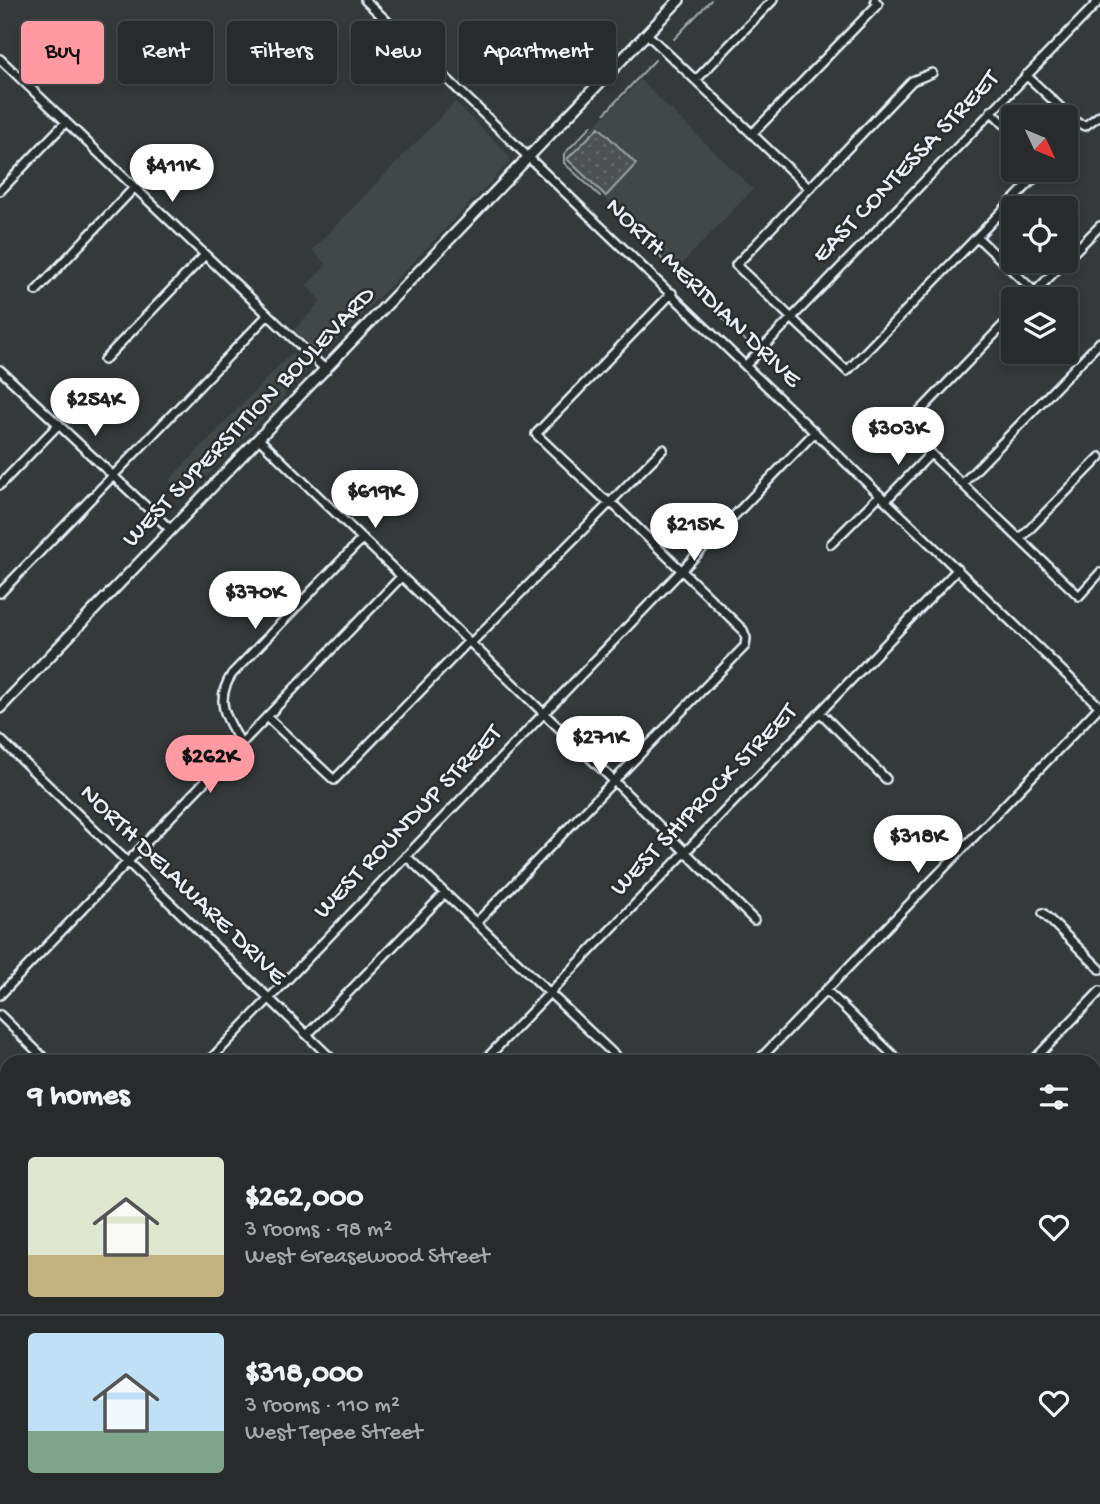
<!DOCTYPE html>
<html lang="en">
<head>
<meta charset="utf-8">
<style>
	body { margin:0; font-family:"Gochi Hand",sans-serif; background:#303334; color:#f1f3f6; height:100vh; display:flex; flex-direction:column; font-size:26px; white-space:nowrap }
	* { box-sizing:border-box; margin:0 }
	p { font-size:23px; color:#a5a7a9 }
	.icon { flex:none; width:38px; height:38px; fill:none; stroke:currentColor; stroke-width:2; stroke-linecap:round; stroke-linejoin:round }
	.map { position:relative; flex:1; overflow:hidden }
	.details { position:absolute; left:0px; top:1055px; width:1101px; height:450px; display:flex; flex-direction:column; background:#282b2c; border-radius:21px 21px 0 0; box-shadow:0 4px 10px #0003,0 0 0 2px #444748 }
	.details>* { flex:none }
	.banner { position:absolute; left:21px; top:21px; width:700px; height:63px; display:flex; gap:14px }
	.needle { width:46px; rotate:134deg }
	.controls { position:absolute; left:1001px; top:105px; display:grid; gap:14px }
	.controls a { display:grid; place-items:center; width:77px; height:77px; border-radius:7px; background:#282b2c; box-shadow:0 4px 10px #0003,0 0 0 2px #444748; font-size:35px }
	.price { position:absolute; translate:-50% -60px; padding:0 16px; border-radius:24px; background:#fff; color:#222; font-size:23px; line-height:46px; filter:drop-shadow(0 2px 4px #0008) }
	.price::after { content:''; position:absolute; left:50%; top:42px; width:21px; height:16px; margin-left:-10px; background:inherit; clip-path:polygon(0 0,100% 0,50% 100%) }
	.price.selected { background:#ff9aa2; color:#111 }
	ul { padding:0; list-style:none }
	li { display:flex; align-items:center; gap:21px; height:175px; padding:0 28px }
	li+li { border-top:2px solid #444748 }
	li span { display:grid; place-items:center; flex:none; width:196px; height:140px; border-radius:7px; color:#555 }
	li>.icon { margin-inline-start:auto }
	span .icon { width:84px; height:84px; fill:#fffc; stroke-width:1 }
	li b { font-size:30px }
	h2 { display:flex; justify-content:space-between; align-items:center; height:84px; padding:0 28px; font-size:30px }
	.pill { padding:0 24px; border-radius:7px; background:#282b2c; box-shadow:0 4px 10px #0003,0 0 0 2px #444748; font-size:24px; line-height:63px }
	.pill.selected { background:#ff9aa2; color:#111 }
	.map>svg:first-child { display:block }
</style>
</head>
<body>
<div class="map">
<svg width="1100" height="1504" viewBox="0 0 1100 1504">
	<defs>
		<pattern id="grass-dots" width="8" height="8" patternUnits="userSpaceOnUse" patternTransform="scale(1.75)"><rect width="8" height="8" fill="#4d5152"/><path d="M2 2h.1M6 6h.1" fill="none" stroke="#676a6c" stroke-width="1.8" stroke-linecap="round"/></pattern>
	</defs>
	<rect width="100%" height="100%" fill="#35393a"/>
	<filter id="ink" filterUnits="userSpaceOnUse"><feTurbulence type="fractalNoise" baseFrequency=".0143" numOctaves="2"/><feDisplacementMap in="SourceGraphic" scale="14" xChannelSelector="R" yChannelSelector="G"/><feConvolveMatrix kernelMatrix="1 2 1 2 8 2 1 2 1" color-interpolation-filters="sRGB"/></filter>
	<g filter="url(#ink)">
		<path fill="#424647" d="M640,80l113,109 -76,80 -114,-111z
			M455,102l52,51 3,5 -1,5 -183,189 -8,2 -25,-23 28,-30 -15,-15 21,-21 -15,-15z
			M292,352l15,13 -1,8 -119,124 -18,-17z"/>
		<path fill="url(#grass-dots)" stroke="#9aa1a5" stroke-width="2" d="M599,127l37,37 -30,32 -39,-37z"/>
		<g fill="none" stroke-linecap="round" stroke-linejoin="round">
			<path stroke="#a0a7ac" stroke-width="2" d="M674,39l37,-39
				M605,113l50,-53
				M592,125l-28,29v9l36,33
				M612,209l37,37
				M659,256l90,88
				M700,1498l1,6
				M518,1504l2,-6
				M648,1504l7,-6"/>
			<g stroke="#e8f1f8" stroke-width="12">
				<path id="minor" d="M365,0l735,707
					M647,34l162,154
					M0,59l326,311
					M932,73l-20,8 -176,184 111,106 195,-201
					M1026,75l50,47 9,4 15,-11
					M696,80l77,-80
					M991,111l22,22
					M752,134l126,-130 -3,-4
					M0,191l66,-69
					M977,237l58,55
					M1066,260l34,-34
					M36,291l98,-103
					M1028,299l37,-38
					M1013,315l-109,113 175,168 21,-23
					M104,360l101,-105
					M746,365l354,-365
					M0,370l171,160
					M259,439l355,342 140,139
					M963,483l137,-141
					M0,485l59,-61
					M886,500l45,-47
					M1020,539l80,-82
					M831,544l49,-49
					M0,593l267,-277
					M471,643l192,-194
					M820,712l66,67
					M267,717l67,63 135,-139
					M0,739l335,323
					M241,743c-15,-25 -27,-42 -9,-69l131,-136
					M406,856l216,206
					M1043,913l57,56
					M476,923l269,-277 1,-8 -3,-8 -127,-123 -14,-10 -66,-63 136,-141
					M826,990l74,72
					M0,995l401,-418
					M0,1015l48,47
					M307,1035l138,-142
					M208,1062l607,-630
					M483,1062l475,-493
					M757,1062l343,-356
					M1032,1062l68,-71
					M1094,1247l6,6
					M0,1279l7,-7
					M1094,1283l6,-7
					M0,1286l7,6
					M788,1498l6,6
					M222,1500l4,4
					M58,1504l6,-6
					M332,1504l6,-6
					M614,1504l5,-6
					M881,1504l5,-6"/>
			</g>
			<g stroke="#e8f1f8" stroke-width="14">
				<path id="major" d="M0,708l679,-708"/>
			</g>
			<use href="#minor" stroke="#2a2d2e" stroke-width="7"/>
			<use href="#major" stroke="#2a2d2e" stroke-width="9"/>
		</g>
	</g>
	<g text-anchor="middle" dominant-baseline="central" stroke-width="5" stroke-linejoin="round" paint-order="stroke">
		<g font-size="26" fill="#e8f1f8" stroke="#2a2d2e">
			<text transform="translate(907 168) rotate(-46)">EAST CONTESSA STREET</text>
			<text transform="translate(702 294) rotate(44)">NORTH MERIDIAN DRIVE</text>
			<text transform="translate(250 418) rotate(-46)">WEST SUPERSTITION BOULEVARD</text>
			<text transform="translate(705 801) rotate(-46)">WEST SHIPROCK STREET</text>
			<text transform="translate(409 823) rotate(-46)">WEST ROUNDUP STREET</text>
			<text transform="translate(182 886) rotate(44)">NORTH DELAWARE DRIVE</text>
		</g>
	</g>
</svg>
<div class="controls">
<a><svg class="needle" viewBox="-14 -14 28 28"><path d="M0-13l5 13h-10z" fill="#e53935"/><path d="M0 13l5-13h-10z" fill="#a5a7a9"/></svg></a>
<a><svg class="icon" aria-label="locate" viewBox="0 0 24 24"><circle cx="12" cy="12" r="6"/><path d="M12 2v4M12 18v4M2 12h4M18 12h4"/></svg></a>
<a><svg class="icon" aria-label="layers" viewBox="0 0 24 24"><path d="M12 4l9 5-9 5-9-5zM3 14l9 5 9-5"/></svg></a>
</div>
<b class="price" style="left:172px;top:204px">$411K</b>
<b class="price" style="left:95px;top:438px">$254K</b>
<b class="price" style="left:898px;top:467px">$303K</b>
<b class="price" style="left:375px;top:530px">$619K</b>
<b class="price" style="left:694px;top:563px">$215K</b>
<b class="price" style="left:255px;top:631px">$370K</b>
<b class="price" style="left:600px;top:776px">$271K</b>
<b class="price selected" style="left:210px;top:795px">$262K</b>
<b class="price" style="left:918px;top:875px">$318K</b>
<div class="banner">
<a class="pill selected">Buy</a>
<a class="pill">Rent</a>
<a class="pill">Filters</a>
<a class="pill">New</a>
<a class="pill">Apartment</a>
</div>
<section class="details">
<h2>9 homes<svg class="icon" aria-label="filters" viewBox="0 0 24 24"><path d="M4 7h16M4 17h16"/><circle cx="9" cy="7" r="2"/><circle cx="15" cy="17" r="2"/></svg></h2>
<ul>
<li><span style="background:linear-gradient(#dfe7d0 70%,#c2b280 0)"><svg class="icon" aria-label="home" viewBox="0 0 24 24"><path d="M3 11l9-7 9 7M6 9v11h12V9"/></svg></span><div><b>$262,000</b><p>3 rooms · 98 m²</p><p>West Greasewood Street</p></div><svg class="icon" aria-label="heart" viewBox="0 0 24 24"><path d="M12 20l-8-8c-3-5 5-10 8-4 3-6 11-1 8 4z"/></svg></li>
<li><span style="background:linear-gradient(#bfe0f5 70%,#7fa58c 0)"><svg class="icon" aria-label="home" viewBox="0 0 24 24"><path d="M3 11l9-7 9 7M6 9v11h12V9"/></svg></span><div><b>$318,000</b><p>3 rooms · 110 m²</p><p>West Tepee Street</p></div><svg class="icon" aria-label="heart" viewBox="0 0 24 24"><path d="M12 20l-8-8c-3-5 5-10 8-4 3-6 11-1 8 4z"/></svg></li>
</ul>
</section>
</div>
</body>
</html>
